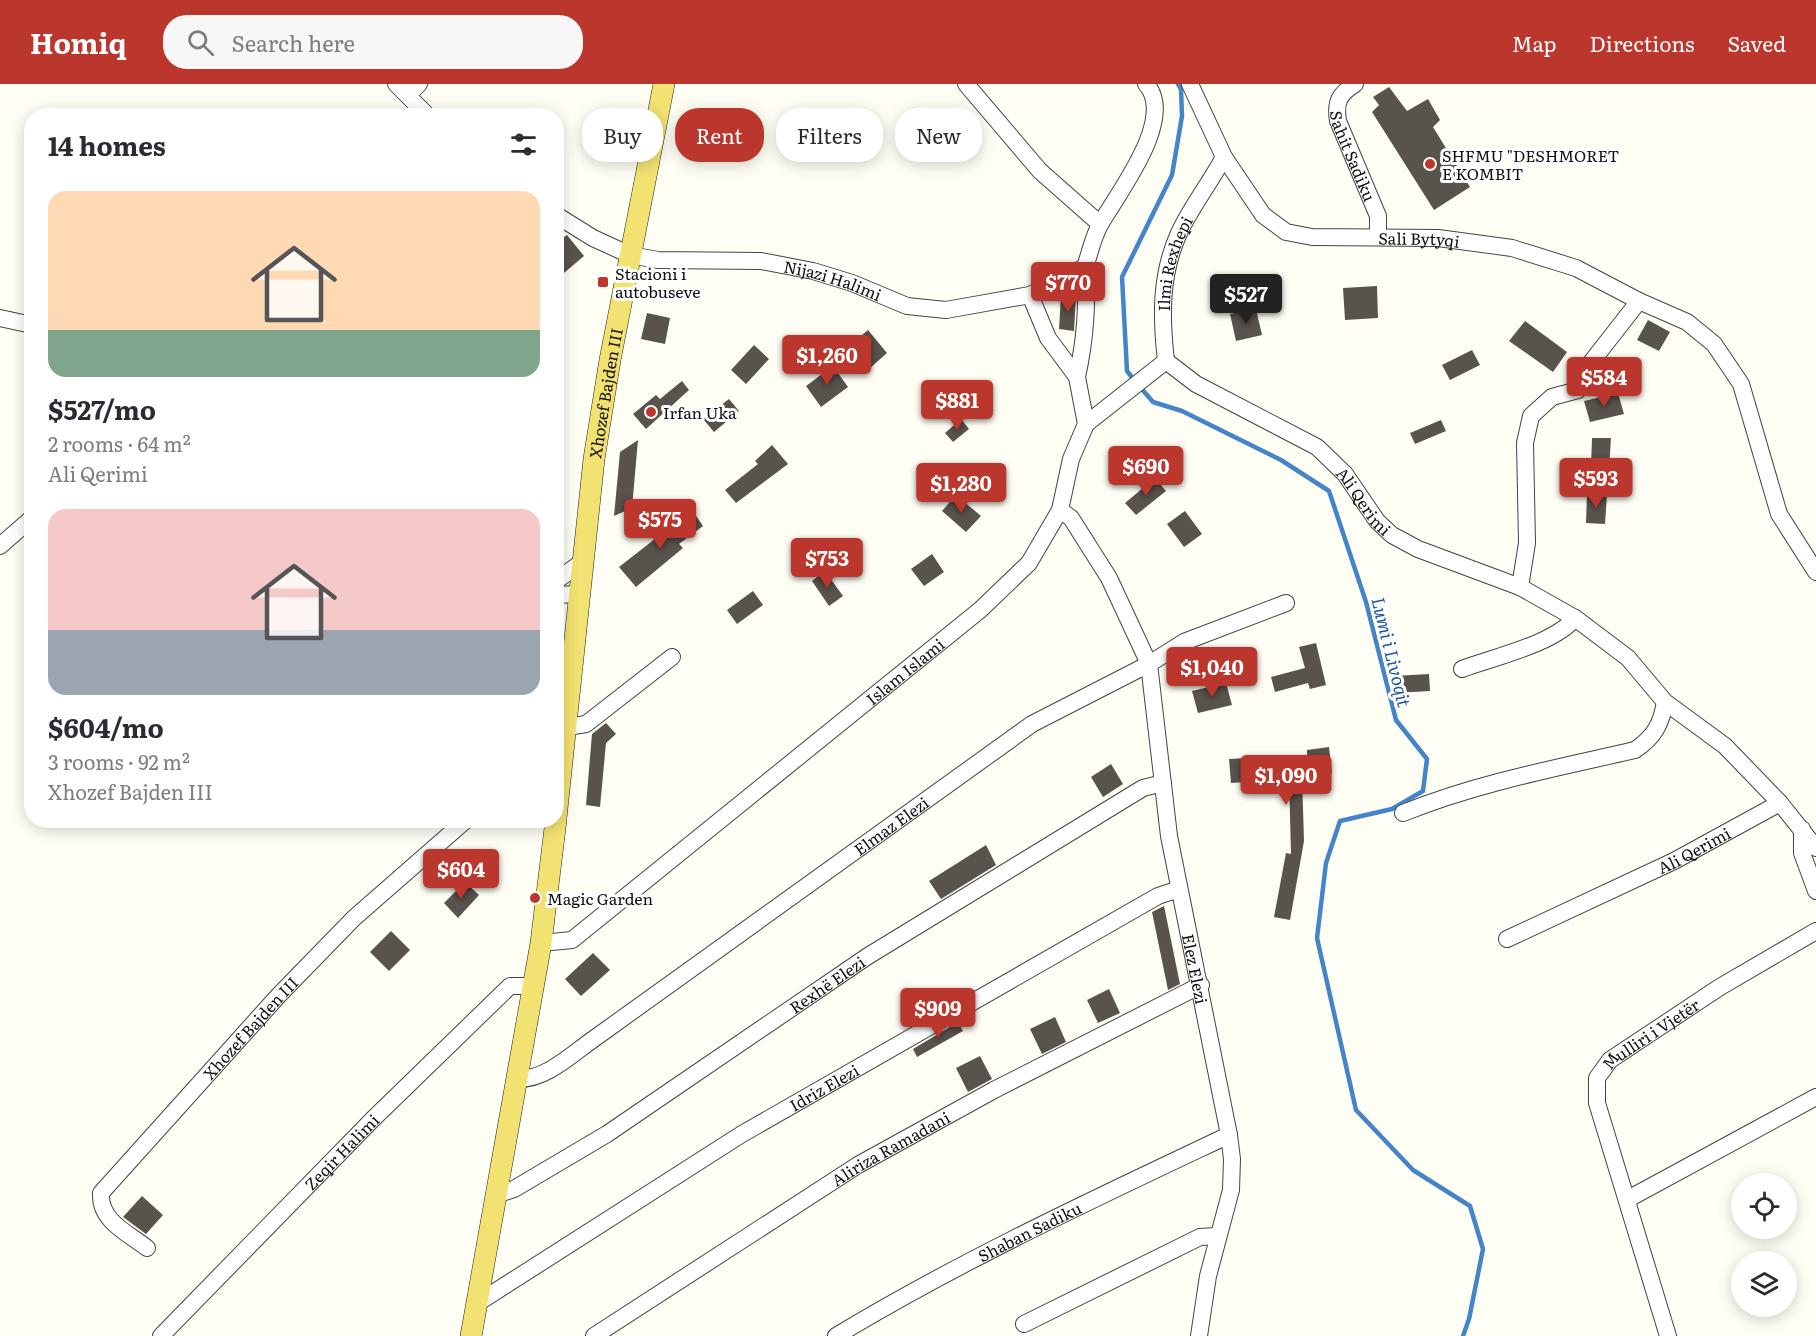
<!DOCTYPE html>
<html lang="en">
<head>
<meta charset="utf-8">
<style>
	body { margin:0; font-family:Literata,serif; background:#f7f7f7; color:#2b2b33; height:100vh; display:flex; flex-direction:column; font-size:22px; white-space:nowrap }
	* { box-sizing:border-box; margin:0 }
	p { font-size:20px; color:#7c7c81 }
	.icon { flex:none; width:33px; height:33px; fill:none; stroke:currentColor; stroke-width:2; stroke-linecap:round; stroke-linejoin:round }
	.map { position:relative; flex:1; overflow:hidden }
	.details { position:absolute; left:24px; top:24px; width:540px; height:720px; display:flex; flex-direction:column; background:#fff; border-radius:24px; box-shadow:0 3px 15px #0003 }
	.details>* { flex:none }
	.hud { position:absolute; left:582px; top:24px; width:570px; height:54px; display:flex; gap:12px }
	.controls { position:absolute; left:1731px; top:1089px; display:grid; gap:12px }
	.controls a { display:grid; place-items:center; width:66px; height:66px; border-radius:50%; background:#fff; box-shadow:0 3px 15px #0003; font-size:30px }
	.price { position:absolute; translate:-50% -51px; padding:0 14px; border-radius:6px; background:#bb372d; color:#fff; font-size:20px; line-height:39px; filter:drop-shadow(0 2px 3px #0008) }
	.price::after { content:''; position:absolute; left:50%; top:36px; width:18px; height:14px; margin-left:-9px; background:inherit; clip-path:polygon(0 0,100% 0,50% 100%) }
	.price.active { background:#222; color:#fff }
	ul { padding:0; list-style:none }
	li { display:grid; align-content:center; gap:12px; height:318px; padding:0 24px }
	li span { display:grid; place-items:center; height:186px; border-radius:18px; color:#555 }
	li>.icon { margin-inline-start:auto }
	span .icon { width:108px; height:108px; fill:#fffc; stroke-width:1 }
	li b { font-size:26px }
	h2 { display:flex; justify-content:space-between; align-items:center; height:72px; padding:0 24px; font-size:26px }
	.tag { padding:0 21px; border-radius:24px; background:#fff; box-shadow:0 3px 15px #0003; font-size:21px; line-height:54px }
	.tag.active { background:#bb372d; color:#fff }
	header { display:flex; align-items:center; gap:36px; box-sizing:border-box; height:84px; padding:0 30px; background:#bb372d; color:#fff }
	header strong { font-size:28px }
	nav { display:flex; gap:33px; margin-inline-start:auto; font-size:21px }
	.search { width:420px; height:54px; background:#f7f7f7; display:flex; align-items:center; gap:15px; box-sizing:border-box; padding:0 21px; border-radius:24px; color:#7c7c81; font-size:22px }
	.map>svg:first-child { display:block }
</style>
</head>
<body>
<header>
<strong>Homiq</strong>
<div class="search"><svg class="icon" aria-label="search" viewBox="0 0 24 24"><circle cx="10" cy="10" r="6"/><path d="M15 15l6 6"/></svg>Search here</div>
<nav><a>Map</a><a>Directions</a><a>Saved</a></nav>
</header>
<div class="map">
<svg width="1816" height="1252" viewBox="0 0 1816 1252">
	<rect width="100%" height="100%" fill="#fefef4"/>
	<g fill="none" stroke-linecap="round" stroke-linejoin="round">
		<path stroke="#4584c8" stroke-width="4.5" d="M1135,297l-8,-10 -5,-94 50,-102 10,-59 -1,-27 -3,-5
			M1140,303l13,15 29,9 99,49 48,31 37,111 30,118 31,39 -4,32 -31,18 -52,12 -14,42 -9,75 39,172 57,60 57,36 13,43 -14,70 -6,17"/>
	</g>
	<path fill="#59534d" d="M1389,3l18,24 21,-12 12,21 -7,7 37,60 -36,23 -62,-98 7,-7 -6,-8z
		M567,151l17,21 -20,17 -8,-10v-20z
		M1377,202l1,32 -33,2 -2,-32z
		M1061,211l15,1 -2,35 -15,-2z
		M1256,225l6,26 -26,6 -6,-27z
		M647,229l23,5 -5,26 -24,-5z
		M1648,236l22,12 -11,19 -22,-11z
		M1525,237l42,31 -14,20 -44,-31z
		M868,246l19,23 -18,16 -20,-23z
		M754,261l15,14 -23,25 -15,-14z
		M1472,266l8,15 -30,15 -8,-15z
		M833,282l15,21 -27,20 -15,-21z
		M682,297l7,9 -43,39 -13,-15 23,-19 4,4z
		M1618,309l6,21 -34,8 -6,-21z
		M729,315l10,12 -25,21 -11,-13z
		M961,335l8,10 -16,13 -8,-9z
		M1441,336l5,11 -31,13 -5,-11z
		M1592,354h19l-2,31 -18,-1z
		M638,356l-6,68 -18,8 6,-64z
		M772,361l16,19 -52,39 -11,-13 33,-26 -3,-3z
		M1155,394l11,13 -30,24 -11,-12z
		M1587,410l20,1 -2,29 -19,-1z
		M956,411l25,21 -15,16 -24,-21z
		M692,426l11,16 -24,18 4,4 -47,39 -17,-20z
		M1185,427l17,23 -18,13 -17,-23z
		M932,470l12,18 -20,14 -13,-17z
		M825,487l18,25 -14,10 -17,-25z
		M753,507l10,14 -26,19 -10,-14z
		M1316,559l10,42 -16,4 -2,-6 -33,9 -4,-15 34,-9 -6,-21z
		M1429,590l1,17 -35,2 -1,-17z
		M1226,599l6,22 -34,8 -6,-22z
		M606,639l10,11 -10,9 -6,64 -14,-2 6,-71z
		M1329,663l3,26 -30,4 2,64 -14,79 -16,-3 12,-64 5,1 -2,-75 -58,4 -2,-24 78,-4v-5z
		M1111,680l12,20 -20,13 -12,-20z
		M986,761l10,20 -55,34 -12,-18z
		M465,798l14,13 -21,23 -14,-15z
		M1164,822l16,78 -12,6 -16,-78z
		M391,847l19,19 -21,21 -19,-19z
		M593,869l17,17 -29,26 -16,-17z
		M1109,905l11,24 -22,10 -11,-23z
		M1055,933l11,25 -24,12 -12,-25z
		M958,938l5,9 -46,26 -4,-8z
		M980,972l12,23 -24,13 -12,-24z
		M142,1112l21,19 -17,19 -23,-17z"/>
	<g fill="none" stroke-linecap="round" stroke-linejoin="round">
		<g stroke="#434343" stroke-width="18">
			<g id="minor">
				<path d="M396,0l32,32"/>
				<path d="M966,0l74,87 60,53"/>
				<path id="s1" d="M1355,0c-16,10 -20,18 -17,37l40,95v20"/>
				<path d="M408,11l11,-11"/>
				<path id="s2" d="M1224,73l39,58 23,17 26,5 126,1 74,10 64,20 63,33 48,21 27,22 27,40 38,130 37,58"/>
				<path id="s3" d="M556,131l37,23 37,17 28,5 103,1 52,10 39,12 55,23 39,4 84,-15 55,-28c5,-14 8,-31 16,-44 17,-30 76,-105 45,-139"/>
				<path d="M0,234l32,7"/>
				<path id="s4" d="M1166,277l30,23 121,63 28,27 32,47 15,14 26,14 102,38 55,31 53,40 37,44 60,44 55,57 36,45"/>
				<path id="s5" d="M1166,277c-5,-44 -6,-86 13,-128 12,-26 31,-50 45,-76l-34,-73"/>
				<path d="M1077,293c8,-36 11,-72 8,-110"/>
				<path d="M1086,340l80,-63"/>
				<path id="s6" d="M1060,426l11,8 38,60 40,86 20,172 60,299 3,24 -1,31 -23,86 -9,60"/>
				<path d="M0,462l32,-28"/>
				<path d="M556,497l26,-19"/>
				<path d="M1520,503l7,-44 -2,-100 6,-27 21,-19 26,-7 7,-8 4,-17 50,-64"/>
				<path d="M556,511l24,-1"/>
				<path d="M1462,585c32,-12 92,-25 113,-51"/>
				<path d="M567,643l19,-3 86,-67"/>
				<path d="M1403,729c74,-30 154,-45 232,-63 19,-13 26,-25 30,-48"/>
				<path d="M1802,745v24l14,38"/>
				<path id="s7" d="M1507,855l167,-78 106,-58"/>
				<path id="s8" d="M541,859l31,-3 408,-330 49,-47 31,-53 11,-51 15,-35 -9,-47 -29,-39 -18,-43"/>
				<path id="s9" d="M517,995c29,1 55,-25 78,-41l437,-314 117,-60 35,-22 102,-39"/>
				<path id="s10" d="M496,1111l18,-6 93,-55 261,-178 275,-168 20,-5"/>
				<path d="M1628,1115l188,-102"/>
				<path id="s11" d="M147,1164c-19,-15 -48,-27 -46,-55l178,-198 75,-77 112,-98"/>
				<path id="s12" d="M476,1220l266,-170 416,-238 21,-7"/>
				<path d="M1024,1240l176,-87 17,-1"/>
				<path id="s13" d="M161,1252l212,-217 137,-133h23"/>
				<path id="s14" d="M594,1252l264,-171 136,-75 207,-105"/>
				<path id="s15" d="M836,1252c126,-76 260,-138 393,-201"/>
				<path id="s16" d="M1668,1252l-71,-233v-25l13,-18 110,-73 96,-56"/>
			</g>
		</g>
		<g stroke="#212121" stroke-width="22">
			<g id="major">
				<path id="s17" d="M556,734l38,-359 16,-99 54,-276"/>
				<path d="M471,1252l70,-393 15,-123"/>
			</g>
		</g>
		<use href="#minor" stroke="#fff" stroke-width="16"/>
		<use href="#major" stroke="#f2e271" stroke-width="21"/>
	</g>
	<g fill="#bb372d" stroke="#fff" stroke-width="2">
		<circle cx="1430" cy="80" r="6"/>
		<rect x="597" y="192" width="12" height="12" rx="3"/>
		<circle cx="651" cy="328" r="6"/>
		<circle cx="535" cy="814" r="6"/>
	</g>
	<g text-anchor="middle" dominant-baseline="central" stroke-width="6" stroke-linejoin="round" paint-order="stroke">
		<g font-size="16" fill="#101010" stroke="#fff" text-anchor="start">
			<text x="1442" y="71">SHFMU "DESHMORET<tspan x="1442" dy="18">E KOMBIT</tspan></text>
			<text x="615" y="189">Stacioni i<tspan x="615" dy="18">autobuseve</tspan></text>
			<text x="663" y="328">Irfan Uka</text>
			<text x="547" y="814">Magic Garden</text>
		</g>
		<g font-size="16" fill="#101010" stroke="#fff">
			<text stroke="none"><textPath href="#s1" startOffset="82">Sahit Sadiku</textPath></text>
			<text stroke="none"><textPath href="#s2" startOffset="232">Sali Bytyqi</textPath></text>
			<text stroke="none"><textPath href="#s5" startOffset="99">Ilmi Rexhepi</textPath></text>
			<text stroke="none"><textPath href="#s3" startOffset="290">Nijazi Halimi</textPath></text>
			<text stroke="none"><textPath href="#s17" startOffset="428">Xhozef Bajden III</textPath></text>
			<text stroke="none"><textPath href="#s4" startOffset="246">Ali Qerimi</textPath></text>
			<text stroke="none"><textPath href="#s8" startOffset="459">Islam Islami</textPath></text>
			<text stroke="none"><textPath href="#s9" startOffset="454">Elmaz Elezi</textPath></text>
			<text stroke="none"><textPath href="#s7" startOffset="207">Ali Qerimi</textPath></text>
			<text stroke="none"><textPath href="#s6" startOffset="488">Elez Elezi</textPath></text>
			<text stroke="none"><textPath href="#s10" startOffset="393">Rexhë Elezi</textPath></text>
			<text stroke="none"><textPath href="#s11" startOffset="298">Xhozef Bajden III</textPath></text>
			<text stroke="none"><textPath href="#s16" startOffset="339">Mulliri i Vjetër</textPath></text>
			<text stroke="none"><textPath href="#s12" startOffset="410">Idriz Elezi</textPath></text>
			<text stroke="none"><textPath href="#s14" startOffset="351">Aliriza Ramadani</textPath></text>
			<text stroke="none"><textPath href="#s13" startOffset="258">Zeqir Halimi</textPath></text>
			<text stroke="none"><textPath href="#s15" startOffset="220">Shaban Sadiku</textPath></text>
		</g>
		<g font-size="18" font-style="italic" fill="#1e579e" stroke="#fff">
			<text transform="translate(1392 568) rotate(76)">Lumi i Livoqit</text>
		</g>
	</g>
</svg>
<div class="controls">
<a><svg class="icon" aria-label="locate" viewBox="0 0 24 24"><circle cx="12" cy="12" r="6"/><path d="M12 2v4M12 18v4M2 12h4M18 12h4"/></svg></a>
<a><svg class="icon" aria-label="layers" viewBox="0 0 24 24"><path d="M12 4l9 5-9 5-9-5zM3 14l9 5 9-5"/></svg></a>
</div>
<b class="price" style="left:1068px;top:229px">$770</b>
<b class="price active" style="left:1246px;top:241px">$527</b>
<b class="price" style="left:827px;top:302px">$1,260</b>
<b class="price" style="left:1604px;top:324px">$584</b>
<b class="price" style="left:957px;top:347px">$881</b>
<b class="price" style="left:1146px;top:413px">$690</b>
<b class="price" style="left:1596px;top:425px">$593</b>
<b class="price" style="left:961px;top:430px">$1,280</b>
<b class="price" style="left:660px;top:466px">$575</b>
<b class="price" style="left:827px;top:505px">$753</b>
<b class="price" style="left:1212px;top:614px">$1,040</b>
<b class="price" style="left:1286px;top:722px">$1,090</b>
<b class="price" style="left:461px;top:816px">$604</b>
<b class="price" style="left:938px;top:955px">$909</b>
<div class="hud">
<a class="tag">Buy</a>
<a class="tag active">Rent</a>
<a class="tag">Filters</a>
<a class="tag">New</a>
</div>
<section class="details">
<h2>14 homes<svg class="icon" aria-label="filters" viewBox="0 0 24 24"><path d="M4 7h16M4 17h16"/><circle cx="9" cy="7" r="2"/><circle cx="15" cy="17" r="2"/></svg></h2>
<ul>
<li><span style="background:linear-gradient(#ffd9b3 75%,#7fa58c 0)"><svg class="icon" aria-label="home" viewBox="0 0 24 24"><path d="M3 11l9-7 9 7M6 9v11h12V9"/></svg></span><div><b>$527/mo</b><p>2 rooms · 64 m²</p><p>Ali Qerimi</p></div></li>
<li><span style="background:linear-gradient(#f6c9c9 65%,#9aa5b1 0)"><svg class="icon" aria-label="home" viewBox="0 0 24 24"><path d="M3 11l9-7 9 7M6 9v11h12V9"/></svg></span><div><b>$604/mo</b><p>3 rooms · 92 m²</p><p>Xhozef Bajden III</p></div></li>
</ul>
</section>
</div>
</body>
</html>
